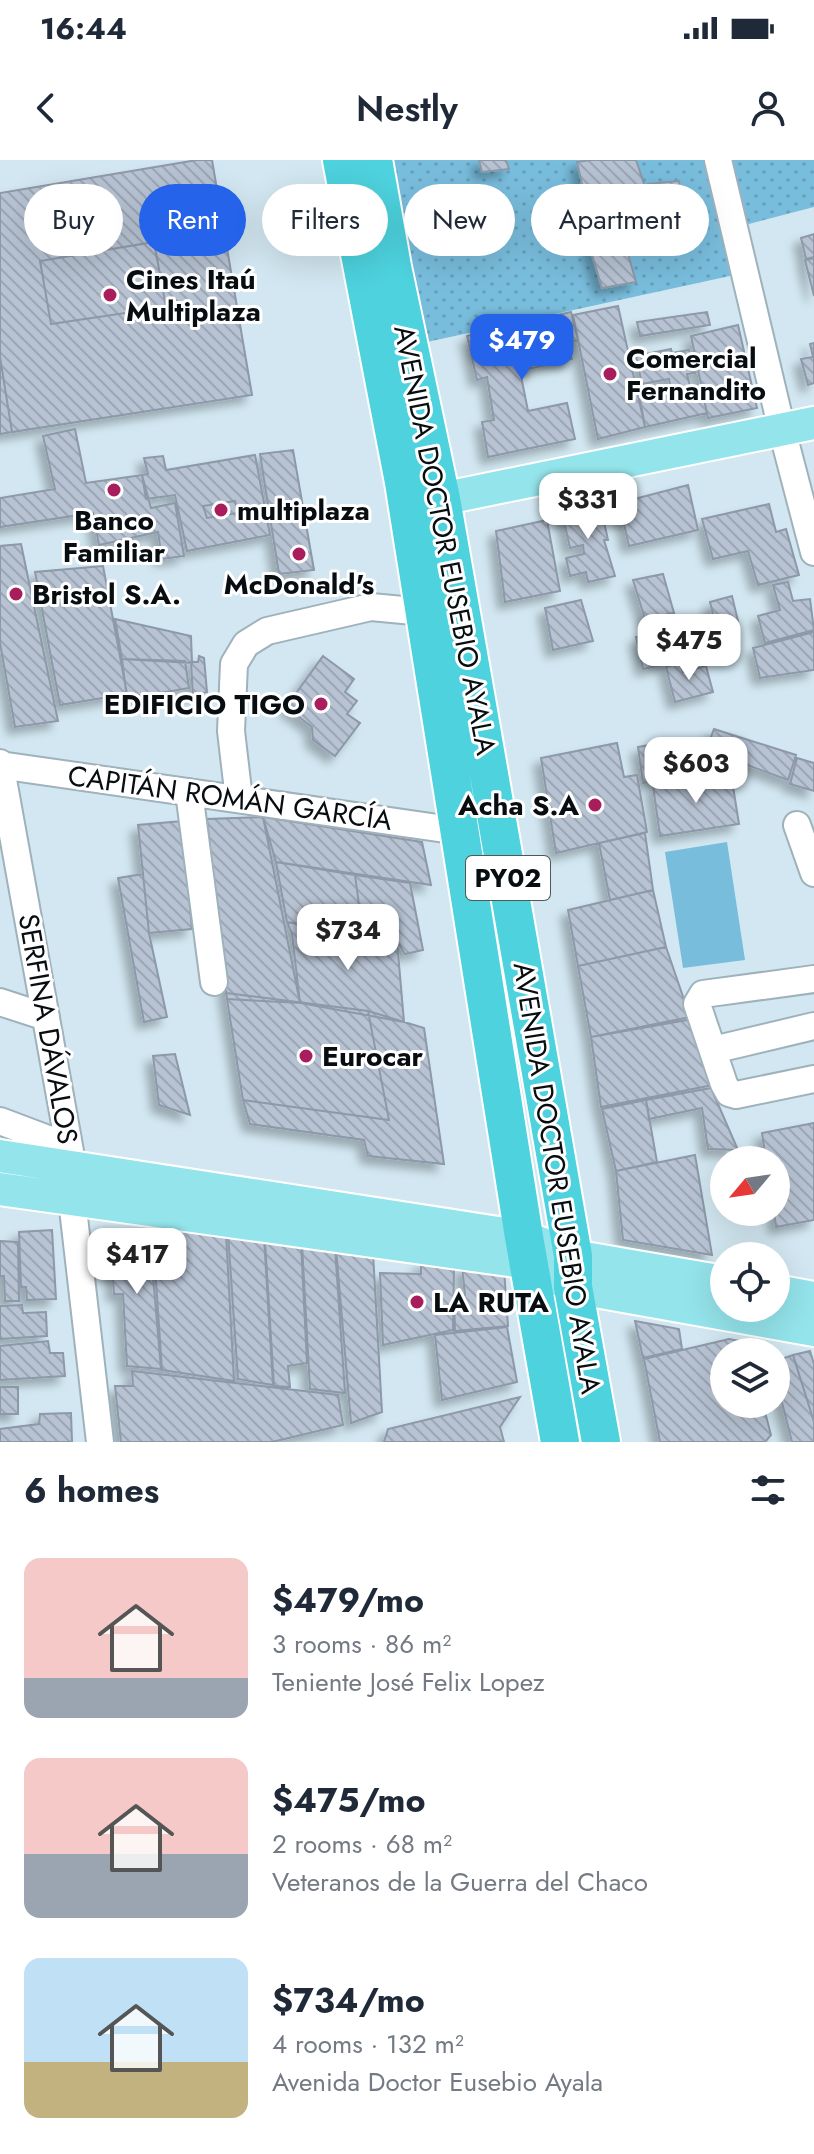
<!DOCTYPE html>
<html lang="en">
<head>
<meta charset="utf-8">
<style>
	body { margin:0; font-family:Jost,sans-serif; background:#f6f6f7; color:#1f2937; height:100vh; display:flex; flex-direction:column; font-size:30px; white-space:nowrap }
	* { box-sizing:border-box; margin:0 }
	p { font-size:26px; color:#747a83 }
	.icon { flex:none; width:44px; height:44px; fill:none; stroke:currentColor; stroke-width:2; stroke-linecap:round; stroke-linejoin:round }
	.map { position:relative; height:1282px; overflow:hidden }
	.side { display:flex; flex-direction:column; background:#fff; flex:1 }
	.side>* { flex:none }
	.top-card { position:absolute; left:24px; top:24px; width:766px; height:72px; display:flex; gap:16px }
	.needle { width:52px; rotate:241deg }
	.controls { position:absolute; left:710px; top:986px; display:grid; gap:16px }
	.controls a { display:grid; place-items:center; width:80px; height:80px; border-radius:50%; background:#fff; box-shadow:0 8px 32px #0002; font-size:40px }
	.price { position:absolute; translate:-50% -68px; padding:0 18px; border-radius:16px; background:#fff; color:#222; font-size:26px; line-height:52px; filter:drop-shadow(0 2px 4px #0008) }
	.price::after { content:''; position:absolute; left:50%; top:48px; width:24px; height:18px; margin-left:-12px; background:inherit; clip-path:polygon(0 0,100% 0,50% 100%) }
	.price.current { background:#2563eb; color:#fff }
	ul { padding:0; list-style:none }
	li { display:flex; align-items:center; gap:24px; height:200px; padding:0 24px }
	li span { display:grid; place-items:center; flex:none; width:224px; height:160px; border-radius:16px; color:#555 }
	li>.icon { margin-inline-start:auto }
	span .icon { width:96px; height:96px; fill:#fffc; stroke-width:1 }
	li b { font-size:34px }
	h2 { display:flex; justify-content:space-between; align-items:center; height:96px; padding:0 24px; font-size:34px }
	.pill { padding:0 28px; border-radius:36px; background:#fff; box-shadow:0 8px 32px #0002; font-size:28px; line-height:72px }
	.pill.current { background:#2563eb; color:#fff }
	.status { display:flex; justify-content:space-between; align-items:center; height:56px; padding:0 40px; background:#fff; direction:ltr }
	.status svg { height:22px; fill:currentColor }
	header { display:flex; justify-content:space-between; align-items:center; height:104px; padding:0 24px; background:#fff; font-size:36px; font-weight:600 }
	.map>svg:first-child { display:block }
</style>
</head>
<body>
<div class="status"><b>16:44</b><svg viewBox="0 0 49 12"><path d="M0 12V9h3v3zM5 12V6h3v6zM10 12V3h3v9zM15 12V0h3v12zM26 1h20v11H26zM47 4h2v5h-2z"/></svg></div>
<header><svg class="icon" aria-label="back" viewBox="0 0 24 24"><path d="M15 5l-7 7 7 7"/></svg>Nestly<svg class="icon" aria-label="person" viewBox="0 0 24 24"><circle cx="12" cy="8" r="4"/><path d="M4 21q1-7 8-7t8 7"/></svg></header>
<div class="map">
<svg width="814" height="1282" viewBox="0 0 814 1282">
	<defs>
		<pattern id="grass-dots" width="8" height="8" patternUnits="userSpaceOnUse" patternTransform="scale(2)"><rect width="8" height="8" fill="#79bddd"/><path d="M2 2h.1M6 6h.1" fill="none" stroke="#67a1bd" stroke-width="1.8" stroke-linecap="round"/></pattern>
		<pattern id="building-back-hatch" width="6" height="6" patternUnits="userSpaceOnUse" patternTransform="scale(2)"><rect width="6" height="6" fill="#b7c3d3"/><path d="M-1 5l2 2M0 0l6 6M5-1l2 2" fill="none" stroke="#9ca6b4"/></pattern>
		<filter id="shadow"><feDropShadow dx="-7" dy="7" stdDeviation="4" flood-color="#0004"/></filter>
	</defs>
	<rect width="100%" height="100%" fill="#d2e7f1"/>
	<path fill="url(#grass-dots)" d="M392,0h320l27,114 -312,68z
		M727,0h87v47l-69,18z"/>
	<path fill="#79bddd" d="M727,682l18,118 -62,8 -18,-116z"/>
	<path fill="url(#building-back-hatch)" stroke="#8d98a8" stroke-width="2" filter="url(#shadow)" d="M197,0h15l40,235 -240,37 -12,-75v-164z
		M479,0h27l3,9 -27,3z
		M591,0h45l10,30 -61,7 -8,-35z
		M679,21l8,57 -33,6 -6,-60z
		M814,74v23l-8,2 -5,-21z
		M623,76l13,46 -34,6 -14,-47z
		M154,82l12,65 -115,17 -11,-63z
		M814,98v38l-9,-36z
		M618,146l27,121 -47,12 -25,-124z
		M571,152l7,28 -10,3 4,16 -52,12 8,40 39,-8 8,36 -87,18 -6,-35 12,-2 -7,-43 -10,3 -10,-44z
		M707,152l3,13 -70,11 -3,-14z
		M738,165l19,83 -49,10 -17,-82z
		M814,183v40l-6,2 -7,-26 12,-2 -3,-13z
		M671,189l1,4 17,-3 6,23 -8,1 3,12 -19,4 -2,-11 -27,5 -6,-28z
		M0,197l12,75 -12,2z
		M701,226l6,27 -62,14 -5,-28z
		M75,269l11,54 56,-8 9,33 24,-5 9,53 -22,3 -4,-27 -59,13 -6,-32 -93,14v-29l55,-9 -12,-53z
		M293,290l21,120 -35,4 -19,-120z
		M255,295l15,80 -83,16 -12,-56 -29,4 -4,-24 6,-1 -4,-16 19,-2 3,14z
		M688,325l10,45 -69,16 -10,-43z
		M599,339l9,41h-4l11,36 -27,6 -2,-10 -16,4 -4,-18 18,-4 -1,-9 -13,3 -9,-40z
		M235,341l3,12 -31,5 -4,-12z
		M769,344l7,28 10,-3 13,46 -41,10 -10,-34 -35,8 -11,-40z
		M547,360l13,71 -55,11 -9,-71z
		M21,384l37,177 -43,6 -15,-84v-97z
		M103,406l24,128 -67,11 -25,-133z
		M663,414l11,39 -29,6 -12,-39z
		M788,422l5,19 17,-2 4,31 -49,13 -7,-27 22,-6 -7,-25z
		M732,436l6,25 -22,5 -6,-24z
		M581,440l12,41 -40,9 -8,-42z
		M115,459l76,17 1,27 -70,-4z
		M668,471l7,31 -32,7 -7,-32z
		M814,472v38l-54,8 -7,-30z
		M199,496l5,2 3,34 -14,4 -2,-34h7z
		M323,496l31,23 -9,13 12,9 -10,13 13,9 -25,33 -22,-16 -1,-13 -26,-20z
		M122,499l63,2 4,27 -62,11z
		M680,503l3,9 23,-6 7,26 -38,10 -9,-35z
		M714,569l82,26 -8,25 -82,-30z
		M666,582l2,10 20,-2 5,24 -50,9 -5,-36z
		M617,583l7,34 13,-2 10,57 -91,21 -15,-95z
		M797,598l17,5v28l-24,-7z
		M731,614l8,50 -79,12 -7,-50z
		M263,657l159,25 9,43 -155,-23z
		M263,657l37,186 -73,-4 -20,-180z
		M182,661l10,108 -43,4 -11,-108z
		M645,673l8,57 -43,10 -11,-57z
		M276,702l79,13 8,60 -76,-13z
		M143,714l6,59 18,84 -23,5 -26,-144z
		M355,715l55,8 13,67 -18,4 -8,-13 -34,-6z
		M653,730l13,57 -88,19 -10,-56z
		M287,762l110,19 7,81 -104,-19 -8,-69z
		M666,787l24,70 -99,20 -13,-71z
		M226,833l142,18 21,109 -146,-20z
		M368,851l56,17 20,136 -76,-8 -4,-16 -114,-16 -7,-24 146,20z
		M693,859l20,66 -112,22 -10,-70z
		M175,894l15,61 -31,-10 -6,-49z
		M711,928l27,62 -30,-1 -6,-41 -53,11 -3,-19z
		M646,940l11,62 -41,9 -14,-62z
		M814,963v97l-38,7 -2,-15h2v-52h-10l-4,-27z
		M695,995l17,100 -89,-15 -7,-69z
		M152,1062l74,12 8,147 -72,-11z
		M52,1070l4,69 -29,1 -1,-13h-5l-2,-55z
		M149,1070l12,139 -34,-3 -4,-72h-9l-4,-61z
		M228,1073l36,5 9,147 -35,-6z
		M0,1081l18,1 1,59h-14l-1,-25h-4z
		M265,1081l36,2 6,120 -19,3 2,21 -16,-1z
		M302,1084l33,4 10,145 -35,-4z
		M336,1088l37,5 9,159 -31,11z
		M421,1102l33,5 -1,63 -70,15 -3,-72 41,1z
		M462,1106l42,3 4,57 -53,5 -1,-36h11z
		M22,1145l1,8 23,-1 1,24 -47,3v-33z
		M635,1161l44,8 3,20 -39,9z
		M507,1167l10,55 -75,18 -7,-65z
		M729,1179l38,7 1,6h-44v52h39l8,31 -6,7h-105l-16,-83z
		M48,1181l2,12h13l2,23 -65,4v-34z
		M810,1191l4,13v58l-21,-67z
		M793,1195l21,67v20h-22l-16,-63v-10l8,-11z
		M132,1211l206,24 5,30 -71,17h-151l-6,-56h18z
		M0,1227h18v27h-18z
		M520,1237l-20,30 4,15h-120l4,-13z
		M71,1253l1,29h-72v-13l39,-5 1,-10z"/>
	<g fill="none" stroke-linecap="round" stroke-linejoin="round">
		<g stroke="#9fb2bc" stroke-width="30">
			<path id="minor" d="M718,0l64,270 32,122
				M0,603l73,405 -1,32 28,242
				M0,605l459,66
				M189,632l25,190
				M239,639l-8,-68 3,-67 12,-20 21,-13 104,-24 53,5
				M797,665l17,48
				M814,819l-111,15 -6,10 27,80 5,9 7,2 78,-16
				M0,842l46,15
				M713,890l101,-24
				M0,961l69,26"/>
		</g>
		<g stroke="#fff" stroke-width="36">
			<path id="major" d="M441,339l373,-76
				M0,996l524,81 49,19 151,26
				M0,1029l530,74 43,24 241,43
				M776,1131l38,7"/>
		</g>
		<g stroke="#fff" stroke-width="42">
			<path id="highway" d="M342,0l62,322 120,755 36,205
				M373,0l19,107 49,232 132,757v31l28,155"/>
		</g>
		<use href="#minor" stroke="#fff" stroke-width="26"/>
		<use href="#major" stroke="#94e4eb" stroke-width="32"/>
		<use href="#highway" stroke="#4dd2de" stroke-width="38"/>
	</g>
	<g fill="#aa1d5d" stroke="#fff" stroke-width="3">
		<circle cx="110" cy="135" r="8"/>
		<circle cx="610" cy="214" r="8"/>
		<circle cx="114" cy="330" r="8"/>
		<circle cx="221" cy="350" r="8"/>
		<circle cx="299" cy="394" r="8"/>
		<circle cx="16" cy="434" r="8"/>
		<circle cx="321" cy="544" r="8"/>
		<circle cx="595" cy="645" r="8"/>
		<circle cx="306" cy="896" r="8"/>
		<circle cx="417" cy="1142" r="8"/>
	</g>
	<g text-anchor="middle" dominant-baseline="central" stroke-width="6" stroke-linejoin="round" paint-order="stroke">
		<rect fill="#fff" stroke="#515658" stroke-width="2" x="466" y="696" width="84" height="44" rx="6"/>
		<g font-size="26" font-weight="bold" fill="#070d10">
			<text x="508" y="718">PY02</text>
		</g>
		<g font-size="28" font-weight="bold" fill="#070d10" stroke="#fff" text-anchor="start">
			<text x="126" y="119">Cines Itaú<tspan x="126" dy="32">Multiplaza</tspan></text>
			<text x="626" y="198">Comercial<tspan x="626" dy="32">Fernandito</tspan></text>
			<text x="237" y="350">multiplaza</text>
			<text x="114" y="360" text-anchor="middle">Banco<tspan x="114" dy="32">Familiar</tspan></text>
			<text x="299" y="424" text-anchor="middle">McDonald's</text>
			<text x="32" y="434">Bristol S.A.</text>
			<text x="305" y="544" text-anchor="end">EDIFICIO TIGO</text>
			<text x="579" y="645" text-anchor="end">Acha S.A</text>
			<text x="322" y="896">Eurocar</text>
			<text x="433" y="1142">LA RUTA</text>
		</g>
		<g font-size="28" fill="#070d10" stroke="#fff">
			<text transform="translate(445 380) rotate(79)">AVENIDA DOCTOR EUSEBIO AYALA</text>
			<text transform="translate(230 638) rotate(8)">CAPITÁN ROMÁN GARCÍA</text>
			<text transform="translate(48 869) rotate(80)">SERFINA DÁVALOS</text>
			<text transform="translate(557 1018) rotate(81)">AVENIDA DOCTOR EUSEBIO AYALA</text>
		</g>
	</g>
</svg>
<div class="controls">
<a><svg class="needle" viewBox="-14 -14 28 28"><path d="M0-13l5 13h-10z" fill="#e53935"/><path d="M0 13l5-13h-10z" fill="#747a83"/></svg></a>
<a><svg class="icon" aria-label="locate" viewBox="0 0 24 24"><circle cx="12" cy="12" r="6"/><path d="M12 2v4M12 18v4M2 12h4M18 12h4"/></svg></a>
<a><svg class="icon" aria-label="layers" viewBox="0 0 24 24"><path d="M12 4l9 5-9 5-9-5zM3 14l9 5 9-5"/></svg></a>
</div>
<b class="price current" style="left:522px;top:222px">$479</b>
<b class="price" style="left:588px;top:381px">$331</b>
<b class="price" style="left:689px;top:522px">$475</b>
<b class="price" style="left:696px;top:645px">$603</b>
<b class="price" style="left:348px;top:812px">$734</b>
<b class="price" style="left:137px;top:1136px">$417</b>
<div class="top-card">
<a class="pill">Buy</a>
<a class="pill current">Rent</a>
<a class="pill">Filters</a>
<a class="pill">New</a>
<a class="pill">Apartment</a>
</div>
</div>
<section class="side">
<h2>6 homes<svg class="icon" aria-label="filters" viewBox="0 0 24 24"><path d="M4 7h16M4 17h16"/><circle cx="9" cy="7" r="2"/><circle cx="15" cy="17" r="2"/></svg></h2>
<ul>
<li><span style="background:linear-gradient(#f6c9c9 75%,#9aa5b1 0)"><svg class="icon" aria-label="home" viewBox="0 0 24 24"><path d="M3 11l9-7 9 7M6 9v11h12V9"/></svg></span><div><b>$479/mo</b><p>3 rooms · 86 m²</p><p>Teniente José Felix Lopez</p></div></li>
<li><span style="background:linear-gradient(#f6c9c9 60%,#9aa5b1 0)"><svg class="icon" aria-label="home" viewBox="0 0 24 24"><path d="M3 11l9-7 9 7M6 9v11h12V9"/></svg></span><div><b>$475/mo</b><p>2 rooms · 68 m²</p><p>Veteranos de la Guerra del Chaco</p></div></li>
<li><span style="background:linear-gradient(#bfe0f5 65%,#c2b280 0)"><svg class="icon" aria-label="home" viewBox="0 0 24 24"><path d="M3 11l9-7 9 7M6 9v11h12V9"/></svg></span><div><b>$734/mo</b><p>4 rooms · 132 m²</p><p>Avenida Doctor Eusebio Ayala</p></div></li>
</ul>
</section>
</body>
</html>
